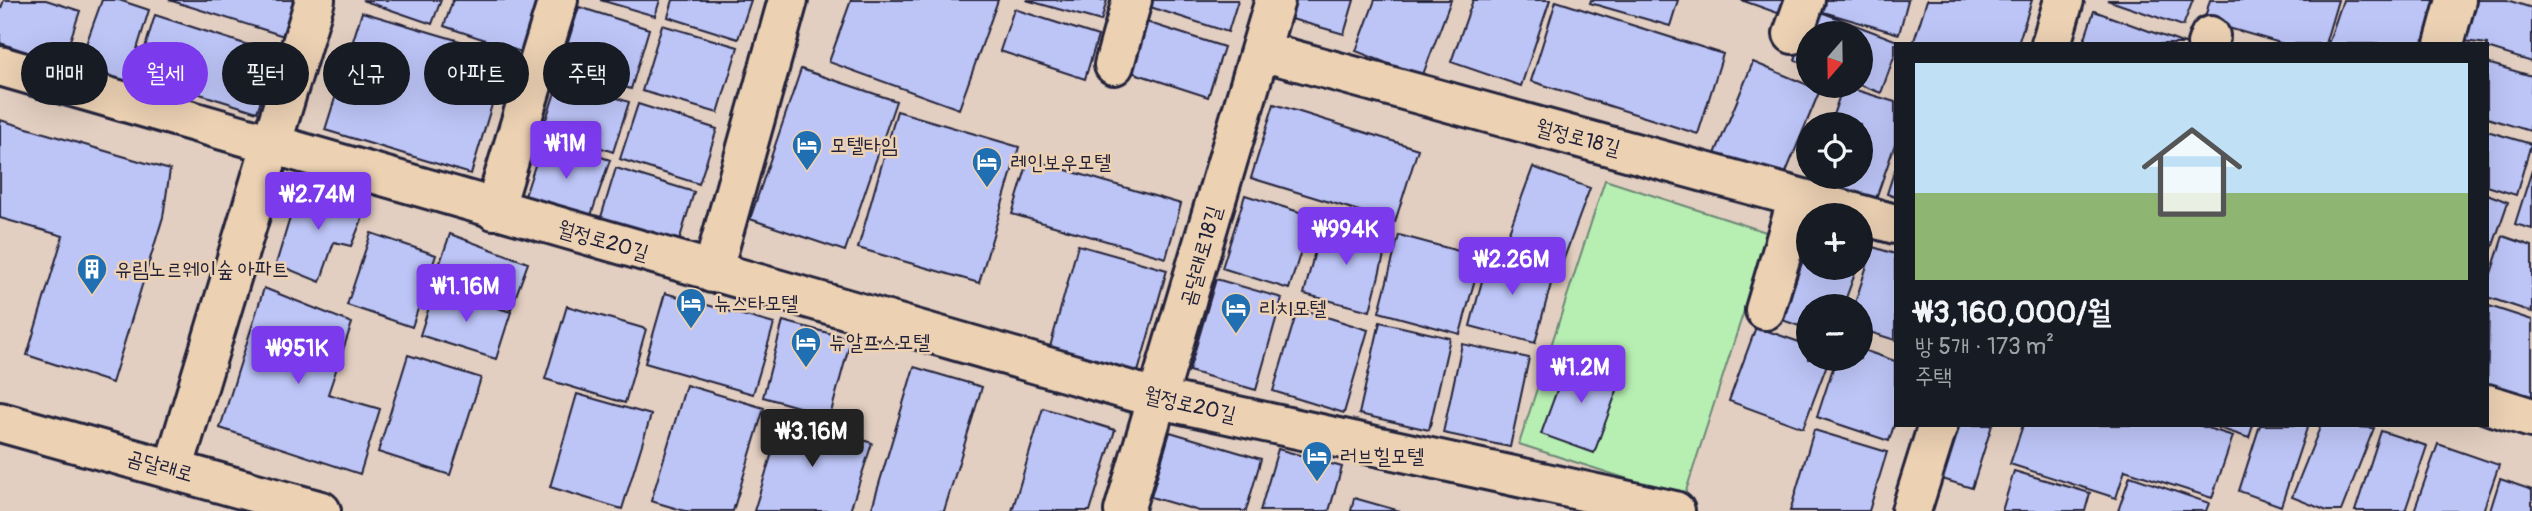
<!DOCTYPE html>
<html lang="ko">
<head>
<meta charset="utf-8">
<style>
	body { margin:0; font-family:Pangolin,"Poor Story",sans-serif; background:#20242c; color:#f1f3f6; height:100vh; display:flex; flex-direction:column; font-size:26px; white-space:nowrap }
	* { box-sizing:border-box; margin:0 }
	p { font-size:23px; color:#9ea1a6 }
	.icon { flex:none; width:38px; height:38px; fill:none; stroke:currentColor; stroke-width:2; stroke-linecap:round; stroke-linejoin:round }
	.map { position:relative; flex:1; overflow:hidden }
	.details { position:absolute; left:1894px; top:42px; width:595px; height:385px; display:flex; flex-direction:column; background:#171b24; border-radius:0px; box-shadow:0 7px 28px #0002 }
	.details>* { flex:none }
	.top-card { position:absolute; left:21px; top:42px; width:665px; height:63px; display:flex; gap:14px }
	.needle { width:46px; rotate:200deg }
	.buttons { position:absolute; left:1796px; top:21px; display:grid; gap:14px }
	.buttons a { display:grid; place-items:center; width:77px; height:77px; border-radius:50%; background:#171b24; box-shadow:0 7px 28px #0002; font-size:35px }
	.price { position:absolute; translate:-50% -60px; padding:0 16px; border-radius:7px; background:#7c3aed; color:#fff; font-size:23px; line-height:46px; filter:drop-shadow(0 2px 4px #0008) }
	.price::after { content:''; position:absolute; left:50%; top:42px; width:21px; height:16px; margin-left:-10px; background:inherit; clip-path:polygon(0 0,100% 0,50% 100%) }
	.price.current { background:#222; color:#fff }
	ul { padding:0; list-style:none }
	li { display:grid; align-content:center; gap:14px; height:371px; padding:0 21px }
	li span { display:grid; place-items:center; height:217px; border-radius:0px; color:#555 }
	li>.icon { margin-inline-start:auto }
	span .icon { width:126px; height:126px; fill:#fffc; stroke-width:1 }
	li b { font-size:30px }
	.tag { padding:0 24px; border-radius:32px; background:#171b24; box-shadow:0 7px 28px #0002; font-size:24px; line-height:63px }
	.tag.current { background:#7c3aed; color:#fff }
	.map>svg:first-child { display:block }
</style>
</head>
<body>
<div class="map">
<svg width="2532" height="511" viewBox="0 0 2532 511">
	<rect width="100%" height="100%" fill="#e3cfc1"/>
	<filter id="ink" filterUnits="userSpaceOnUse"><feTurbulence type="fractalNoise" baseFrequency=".0143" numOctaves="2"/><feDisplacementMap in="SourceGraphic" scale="14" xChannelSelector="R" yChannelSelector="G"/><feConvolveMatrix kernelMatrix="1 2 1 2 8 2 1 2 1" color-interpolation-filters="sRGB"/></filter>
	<g filter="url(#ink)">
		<path fill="#b7efb2" stroke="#6c8876" stroke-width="2" d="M1605,180l164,53 -85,264 -165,-53z"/>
		<path fill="#bdc5f7" stroke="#22223b" stroke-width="2" d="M4,0h42l34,11 -18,53 -62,-21v-32z
			M102,0h17l30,10 -23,75 -49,-16z
			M169,0h127l-12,36z
			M362,0h79l-9,24z
			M453,0h89l-18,53 -80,-27z
			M600,0h60l-5,16z
			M673,0h78l-13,39 -70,-22z
			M851,0h147l-39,109 -130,-47z
			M1026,0h81l-6,21z
			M1145,0h93l-10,32 -84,-27z
			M1294,0h60l-10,34 -56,-16z
			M1375,0h76l-29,77 -66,-26z
			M1473,0h77l-29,86 -70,-24z
			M1591,0h87l-8,26 -80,-23z
			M1741,0h51l-6,16z
			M1816,0h92l-9,34 -86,-25z
			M1927,0h105l-14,44h-105z
			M2107,0h86l-10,26z
			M2210,0h128l-13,44h-41l-80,-23z
			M2343,0h108l-16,44h-107z
			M2475,0h32l25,8v54l-45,-14v-4l-24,-3z
			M1556,1l167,53 -25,80 -167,-53z
			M579,7l70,22 -18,60 -71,-21z
			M1014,9l84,27 -13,43 -85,-28z
			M1813,9l87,33 -5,2v10l-14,39 -21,-8v-52h-52v32l-13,-5z
			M2094,11l91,33h-102z
			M362,12l145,43 -36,119 -146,-44z
			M155,15l121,39 -19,58 -92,-29 8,-22 -29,-10z
			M1140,20l84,27 -16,50 -83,-27z
			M662,25l76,22 -20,66 -76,-22z
			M1753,62l67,28 -38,92 -67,-28z
			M2487,63l45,13 -2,55 -43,-13z
			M801,69l95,32 -51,150 -95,-32z
			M560,78l69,24 -16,50 -70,-24z
			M1843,86l52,16v42l-22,63 -64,-22 2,-8h49v-53h-30z
			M638,104l79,25 -18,55 -79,-25z
			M1274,104l144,45 -23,73 -144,-44z
			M897,111l122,36 -40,136 -121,-35z
			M0,120l170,50 -7,47 -51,166 -85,-28 36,-119 -63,-18z
			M2487,131l44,13 -15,51 -29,-9z
			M544,138l66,22 -22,64 -65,-22z
			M1029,159l152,45 -15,54 -154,-44z
			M1533,167l57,21 -27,73 -57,-21z
			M616,168l78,24 -18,59 -78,-24z
			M1895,169v28l-8,-3z
			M2532,170v59l-17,-5z
			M315,191l53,14 -17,41 -17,-4 -14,40 -44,-18 20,-66z
			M2487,194l21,8 -19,55 -2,-1z
			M1245,195l67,21 -23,73 -67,-21z
			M1322,223l66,16 -18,72 -66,-17z
			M371,233l65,22 -24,72 -65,-22z
			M450,234l78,29 -17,46 -77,-29z
			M1399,235l82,22 -21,77 -81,-22z
			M2503,236l29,10v66l-45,-15v-11z
			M1078,245l89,25 -29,102 -88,-25z
			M1808,246v22h49l-14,38h-35v23l-26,-9z
			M1873,247l22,7v86l-35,-11v-23h-6z
			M1490,251l65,18 -20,74 -65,-17z
			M1216,279l66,19 -26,92 -67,-19z
			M264,288l88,35 -24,71 52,15 -20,65 -140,-46z
			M435,289l76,23 -15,47 -76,-24z
			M665,293l109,31 -21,70 -108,-31z
			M567,306l79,23 -21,74 -80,-24z
			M2489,306l43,14v87l-45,-15z
			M1298,308l70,22 -24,83 -71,-22z
			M783,321l68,18 -21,77 -67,-19z
			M1380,322l70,16 -21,92 -70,-16z
			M1756,327l52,18v14h21l-26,69 -74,-27z
			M1462,344l67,14 -19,89 -67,-14z
			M1860,349l35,12v61l-6,19 -72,-24 19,-58h24z
			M408,355l73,23 -31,97 -72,-23z
			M1569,357l53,20 -28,76 -53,-19z
			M914,367l68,20 -38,124h-73z
			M686,385l78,23 -31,103h-48l-34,-10z
			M577,394l74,21 -29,94 -72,-22z
			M1043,408l72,22 -25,81h-78z
			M784,414l88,29 -22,68h-96z
			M1956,425h36l-20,63 -33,-10z
			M2023,425h175l35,11 -21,62 -87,-28 -9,28 -106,-34z
			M2210,425h43l-4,13z
			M2260,425h48l-27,81 -42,-15z
			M2321,425l53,3 -33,83h-14l-35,-14z
			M1814,430l73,22 -18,59h-79z
			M2381,431l46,15 -22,65h-50z
			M1170,432l91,27 -15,52h-47l-48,-14z
			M2438,444l61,21 -16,46h-69z
			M1278,449l64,18 -13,44h-69z
			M2014,471l76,22 -5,18h-83z
			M2130,476l79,27 -3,8h-88z
			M2500,479l32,11v21h-42z
			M1354,498l46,13h-49z"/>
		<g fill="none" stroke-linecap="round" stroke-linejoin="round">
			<g stroke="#22223b" stroke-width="44">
				<path id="minor" d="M1793,34l12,-34
					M2051,44l13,-44
					M2207,44l3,-8
					M2444,44l12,-44
					M1261,51l634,173
					M1114,65l18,-65
					M0,66l1159,333 516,112
					M494,210l64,-210
					M712,273l76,-273
					M1765,310l33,-112
					M2487,404l45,14
					M0,422l321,89
					M173,470l142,-470
					M1124,511l151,-511
					M1911,511l27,-86"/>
			</g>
			<use href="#minor" stroke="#ecd1b3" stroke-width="38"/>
		</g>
	</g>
	<defs>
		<g id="hotel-pin" transform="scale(1.575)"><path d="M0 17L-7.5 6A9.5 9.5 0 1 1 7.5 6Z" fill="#1f6fb2" stroke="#ecd1b3"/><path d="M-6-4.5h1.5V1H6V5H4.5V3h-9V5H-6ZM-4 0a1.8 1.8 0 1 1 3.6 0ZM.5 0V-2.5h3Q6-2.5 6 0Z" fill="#fff"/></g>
		<g id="building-pin" transform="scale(1.575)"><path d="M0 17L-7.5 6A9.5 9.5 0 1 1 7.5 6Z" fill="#1f6fb2" stroke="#ecd1b3"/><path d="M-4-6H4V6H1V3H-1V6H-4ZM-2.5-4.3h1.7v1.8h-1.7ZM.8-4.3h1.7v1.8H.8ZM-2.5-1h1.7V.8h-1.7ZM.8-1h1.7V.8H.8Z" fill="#fff"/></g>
	</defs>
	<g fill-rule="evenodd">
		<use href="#hotel-pin" x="807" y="145"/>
		<use href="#hotel-pin" x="987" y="162"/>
		<use href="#building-pin" x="92" y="269"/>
		<use href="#hotel-pin" x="691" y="303"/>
		<use href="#hotel-pin" x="1236" y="308"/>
		<use href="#hotel-pin" x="806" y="342"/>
		<use href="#hotel-pin" x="1317" y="456"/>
	</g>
	<g text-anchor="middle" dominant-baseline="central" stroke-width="5" stroke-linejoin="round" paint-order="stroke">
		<g font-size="21" fill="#22223b" stroke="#ecd1b3">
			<text transform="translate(1578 138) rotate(15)">월정로18길</text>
			<text transform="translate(603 241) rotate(16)">월정로20길</text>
			<text transform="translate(1201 256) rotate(-74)">곰달래로18길</text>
			<text transform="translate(1190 405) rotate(13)">월정로20길</text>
			<text transform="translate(160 466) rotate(16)">곰달래로</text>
		</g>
		<g font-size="21" fill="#22223b" stroke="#ecd1b3" text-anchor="start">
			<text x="830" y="145">모텔타임</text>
			<text x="1010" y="162">레인보우모텔</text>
			<text x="115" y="269">유림노르웨이숲 아파트</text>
			<text x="714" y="303">뉴스타모텔</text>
			<text x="1259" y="308">리치모텔</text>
			<text x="829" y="342">뉴알프스모텔</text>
			<text x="1340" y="456">러브힐모텔</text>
		</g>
	</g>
</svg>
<div class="buttons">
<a><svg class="needle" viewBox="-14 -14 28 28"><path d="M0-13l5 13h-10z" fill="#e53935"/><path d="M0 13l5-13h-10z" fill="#9ea1a6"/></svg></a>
<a><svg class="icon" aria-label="locate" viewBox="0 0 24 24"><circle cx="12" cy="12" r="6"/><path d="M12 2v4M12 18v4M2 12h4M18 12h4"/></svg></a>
<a>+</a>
<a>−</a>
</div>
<b class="price" style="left:566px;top:181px">₩1M</b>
<b class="price" style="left:318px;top:232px">₩2.74M</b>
<b class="price" style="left:1346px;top:267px">₩994K</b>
<b class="price" style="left:1512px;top:297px">₩2.26M</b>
<b class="price" style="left:466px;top:324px">₩1.16M</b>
<b class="price" style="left:298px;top:386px">₩951K</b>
<b class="price" style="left:1581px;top:405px">₩1.2M</b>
<b class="price current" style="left:812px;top:469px">₩3.16M</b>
<div class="top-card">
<a class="tag">매매</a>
<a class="tag current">월세</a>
<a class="tag">필터</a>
<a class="tag">신규</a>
<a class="tag">아파트</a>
<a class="tag">주택</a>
</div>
<section class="details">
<ul>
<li><span style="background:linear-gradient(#bfe0f5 60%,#8fb573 0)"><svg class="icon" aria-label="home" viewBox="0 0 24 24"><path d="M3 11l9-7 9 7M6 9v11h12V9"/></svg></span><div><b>₩3,160,000/월</b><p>방 5개 · 173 m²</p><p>주택</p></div></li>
</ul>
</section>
</div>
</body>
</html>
